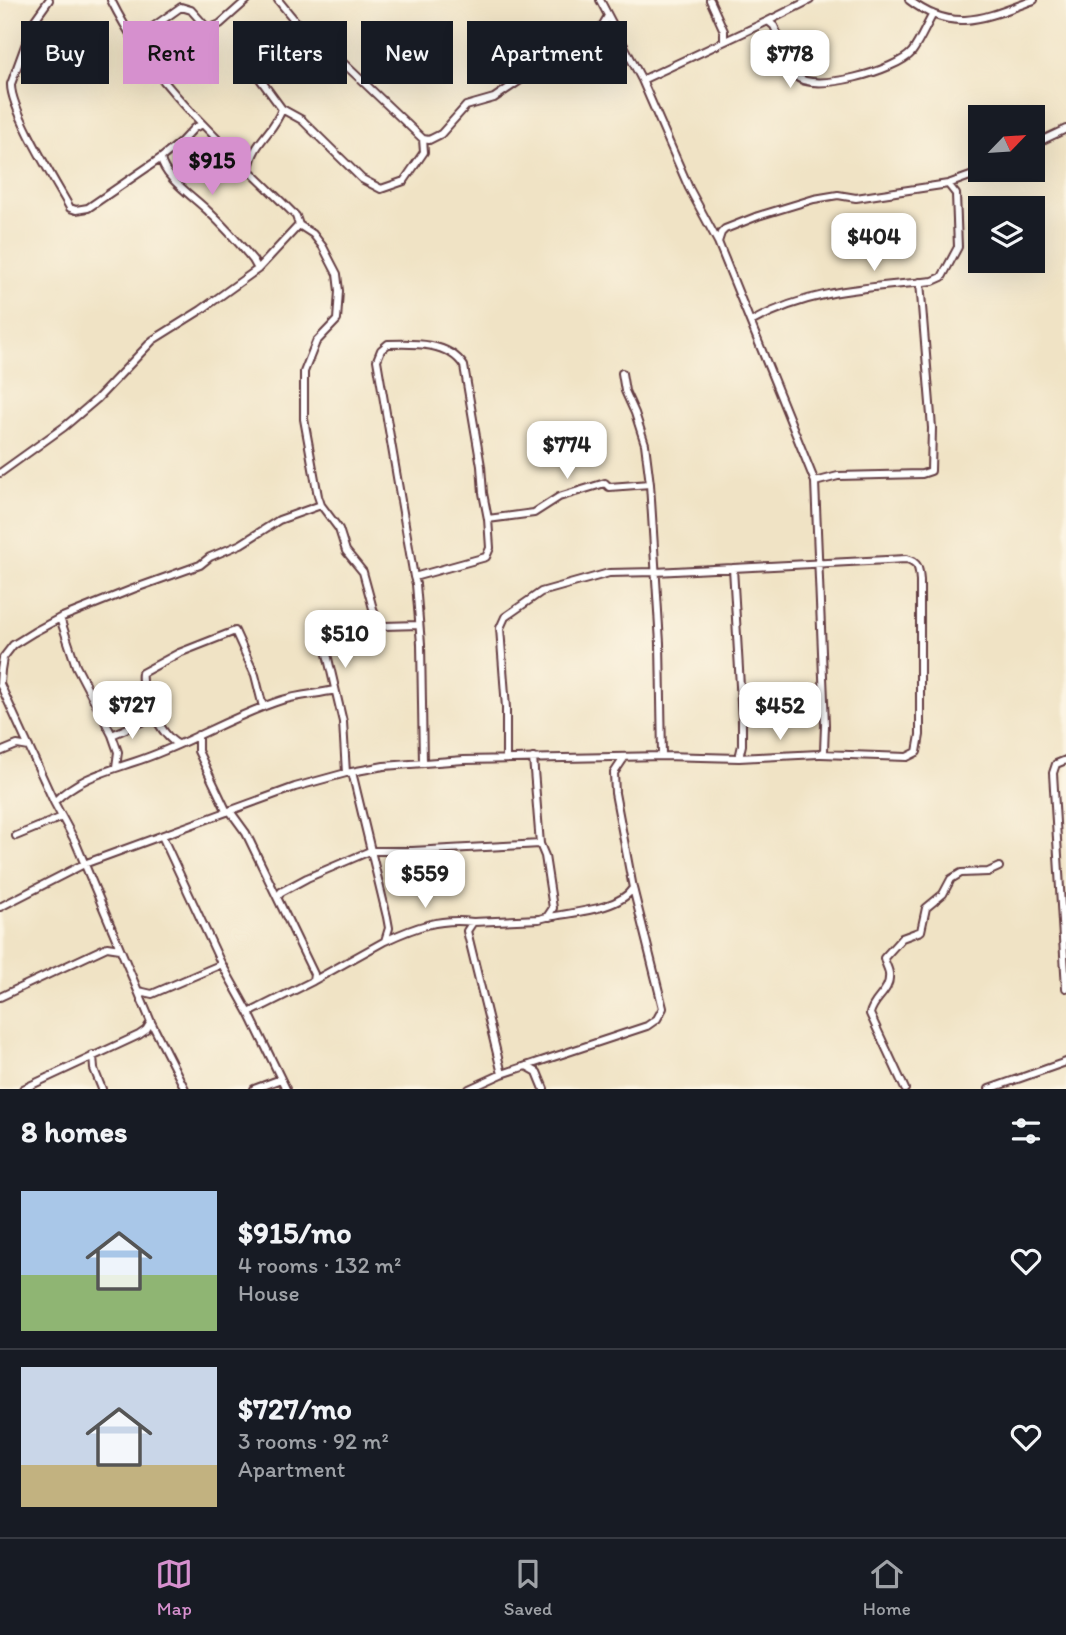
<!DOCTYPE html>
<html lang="en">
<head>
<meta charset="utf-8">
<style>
	body { margin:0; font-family:Itim,sans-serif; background:#20242c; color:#f1f3f6; height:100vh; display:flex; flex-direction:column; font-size:26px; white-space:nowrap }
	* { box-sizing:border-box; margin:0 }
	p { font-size:23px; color:#9ea1a6 }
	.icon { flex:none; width:38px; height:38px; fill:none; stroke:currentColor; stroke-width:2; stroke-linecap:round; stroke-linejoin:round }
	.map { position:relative; height:1089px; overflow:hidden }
	.sheet { display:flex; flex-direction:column; background:#171b24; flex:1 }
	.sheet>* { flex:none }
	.banner { position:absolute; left:21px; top:21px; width:700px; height:63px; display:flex; gap:14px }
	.needle { width:46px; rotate:65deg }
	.buttons { position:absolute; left:968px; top:105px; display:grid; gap:14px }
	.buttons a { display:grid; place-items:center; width:77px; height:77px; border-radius:0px; background:#171b24; box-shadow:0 7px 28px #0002; font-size:35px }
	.price { position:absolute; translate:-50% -60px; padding:0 16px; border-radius:14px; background:#fff; color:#222; font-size:23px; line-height:46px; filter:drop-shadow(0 2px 4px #0008) }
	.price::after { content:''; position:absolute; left:50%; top:42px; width:21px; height:16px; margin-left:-10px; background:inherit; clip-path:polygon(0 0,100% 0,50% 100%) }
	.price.active { background:#d690ce; color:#111 }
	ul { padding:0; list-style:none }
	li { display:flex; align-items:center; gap:21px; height:175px; padding:0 21px }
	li+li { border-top:2px solid #363941 }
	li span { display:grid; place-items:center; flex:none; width:196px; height:140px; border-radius:0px; color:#555 }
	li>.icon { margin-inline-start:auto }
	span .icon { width:84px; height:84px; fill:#fffc; stroke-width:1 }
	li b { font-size:30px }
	h2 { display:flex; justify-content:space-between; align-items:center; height:84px; padding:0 21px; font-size:30px }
	.pill { padding:0 24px; border-radius:0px; background:#171b24; box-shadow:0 7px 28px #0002; font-size:24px; line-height:63px }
	.pill.active { background:#d690ce; color:#111 }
	.tabs { display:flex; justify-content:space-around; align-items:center; height:98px; border-top:2px solid #363941; background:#171b24; font-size:19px; color:#9ea1a6 }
	.tabs a { display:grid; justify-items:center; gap:4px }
	.tabs .active { color:#d690ce }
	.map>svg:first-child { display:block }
</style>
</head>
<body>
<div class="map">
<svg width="1066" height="1089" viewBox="0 0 1066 1089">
	<rect width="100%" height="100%" fill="#fcf5e5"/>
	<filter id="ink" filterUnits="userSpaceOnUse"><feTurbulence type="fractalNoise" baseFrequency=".0143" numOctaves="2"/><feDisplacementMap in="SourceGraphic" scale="14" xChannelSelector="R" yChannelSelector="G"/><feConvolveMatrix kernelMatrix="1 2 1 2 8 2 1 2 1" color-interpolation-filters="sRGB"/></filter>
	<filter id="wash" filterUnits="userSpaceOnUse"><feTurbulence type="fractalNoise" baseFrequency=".00686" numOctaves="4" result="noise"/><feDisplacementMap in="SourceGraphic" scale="28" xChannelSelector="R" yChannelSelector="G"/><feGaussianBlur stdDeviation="1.57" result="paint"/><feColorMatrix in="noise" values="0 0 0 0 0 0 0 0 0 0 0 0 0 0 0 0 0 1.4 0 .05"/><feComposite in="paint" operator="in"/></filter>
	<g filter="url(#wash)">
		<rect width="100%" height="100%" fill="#f0e3c5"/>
	</g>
	<g filter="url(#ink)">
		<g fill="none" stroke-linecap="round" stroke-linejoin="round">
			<g stroke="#633c42" stroke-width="10">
				<path id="minor" d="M49,0l-15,21 -23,63c-1,25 45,99 59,124l6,2 12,-2 73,-50
					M278,0l27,33 30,22 88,84 6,1 12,-6 25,-28 28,-8 31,-21 65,-38 8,-6 10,-17
					M710,0l14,31v9
					M909,0c45,35 78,17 125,0
					M768,21l42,-21
					M303,29l-43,50 22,30 20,11 60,59 19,10 23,-8 20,-29 -1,-13
					M133,41l48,-34 10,3 17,19 12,-5 27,-24
					M642,80l126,-59 6,5 22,50c17,18 101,-6 116,-24 8,-11 14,-26 21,-38
					M201,125l-7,3 -14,15 -19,15c2,19 33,39 47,53 16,15 31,32 45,49l5,9
					M1032,145l34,-16
					M249,169c5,-29 24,-35 33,-60
					M299,225l14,9 10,13 14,27 2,17 -2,29 -21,22 -12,30v47l14,77 3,9 18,24 7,22 17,21 12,44 9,10
					M718,242l3,-9 4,-4 33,-13 56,-17 24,-4 18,3 92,-14 39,-14
					M751,322c59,-33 118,-34 182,-41l9,-4 16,-30 -2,-53 -8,-10
					M622,373l3,18 10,22 10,31 5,40 10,159 2,113
					M0,473l64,-46 33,-28 56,-59 48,-30 57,-41 41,-44 -3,-9c-69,-69 -141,-127 -185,-216
					M815,482l23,-6 84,-2 9,-3 1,-43 -12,-146
					M488,519l46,-6 25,-16 46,-14 4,4 41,-3
					M733,568l9,152v25l-3,13
					M414,577l72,-20 4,-9 -2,-29 -5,-26 -2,-27 -17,-100c-15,-24 -50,-23 -76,-22l-7,6 -4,10 37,217 2,7 5,60 2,119
					M60,618l16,48 36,69
					M198,735v16l29,61
					M178,744c-17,-7 -39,-54 -36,-71l37,-20 56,-22 20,44 8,32
					M0,752l17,-7 12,2
					M506,759v-51l-6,-80 5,-11 36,-25 68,-19 46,-1 251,-13c13,3 13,10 14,22v154l-3,17 -10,5 -86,-3
					M1066,760l-10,4 -3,9 13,215
					M116,767l2,-15 -6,-17 43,-19
					M346,773l-3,-51 -16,-68 5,-17 6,-4 12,1 22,-3v-2l12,-3 35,-1
					M54,802c23,-23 50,-30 80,-40 51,-16 97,-46 148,-62 17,-5 35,-6 53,-10
					M230,811l16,22 68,141 -1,7 -64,32
					M16,836l46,-19
					M162,836l58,125 29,52 37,76
					M278,897l3,-5 26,-14 63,-27h42l128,-7
					M0,907l84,-43 211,-77 51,-14 38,-7 80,-6 200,-4 75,2 80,-4 5,-3 1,-26 -10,-243 -97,-240 -29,-54 -47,-108 -42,-80
					M549,917c24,-5 70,-7 84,-29
					M385,941c30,-14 54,-23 88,-19
					M313,981l72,-40 4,-13 -2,-11 -35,-145
					M139,991l13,3 70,-30
					M0,997l107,-50 13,2
					M151,1022l34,67
					M93,1055l1,14 8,20
					M528,1067l9,5 7,17
					M502,1074l-35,-143 6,-9 66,-3 8,-2 6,-9 -8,-52 -5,-12 -7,-86
					M23,1089l116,-54 7,-5 5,-8 -76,-181 -21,-39 -54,-118 1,-14 2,-12 10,-13 21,-13 26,-14 73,-29 67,-24 10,-8 31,-13 38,-24 42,-15
					M254,1089l27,-10
					M469,1089l33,-15 145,-48 10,-7 6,-11 -30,-120 -18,-95 -1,-20 10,-15
					M905,1089l-35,-75c3,-16 21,-22 19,-40 0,-5 -4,-10 -5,-16l18,-20 19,-7 5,-23 17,-14 8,-15 10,-6 27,-1 11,-5
					M989,1089l77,-27"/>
			</g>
			<use href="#minor" stroke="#fff" stroke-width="6"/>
		</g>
	</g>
</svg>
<div class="buttons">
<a><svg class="needle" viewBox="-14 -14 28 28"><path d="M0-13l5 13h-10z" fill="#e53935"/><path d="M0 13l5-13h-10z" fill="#9ea1a6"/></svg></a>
<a><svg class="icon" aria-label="layers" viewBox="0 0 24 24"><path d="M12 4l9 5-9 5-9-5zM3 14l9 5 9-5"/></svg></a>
</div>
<b class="price" style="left:790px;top:90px">$778</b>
<b class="price active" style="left:212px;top:197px">$915</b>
<b class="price" style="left:874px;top:273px">$404</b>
<b class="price" style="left:567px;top:481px">$774</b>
<b class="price" style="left:345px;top:670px">$510</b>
<b class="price" style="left:132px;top:741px">$727</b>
<b class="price" style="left:780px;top:742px">$452</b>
<b class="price" style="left:425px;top:910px">$559</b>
<div class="banner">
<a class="pill">Buy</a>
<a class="pill active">Rent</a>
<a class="pill">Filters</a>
<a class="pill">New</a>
<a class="pill">Apartment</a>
</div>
</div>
<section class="sheet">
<h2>8 homes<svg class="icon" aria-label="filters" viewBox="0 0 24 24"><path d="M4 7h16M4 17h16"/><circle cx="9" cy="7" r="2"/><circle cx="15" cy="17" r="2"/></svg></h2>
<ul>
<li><span style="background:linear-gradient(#a9c7e8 60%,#8fb573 0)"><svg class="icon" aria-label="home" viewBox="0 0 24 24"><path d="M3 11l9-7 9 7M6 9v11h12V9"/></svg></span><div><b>$915/mo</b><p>4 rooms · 132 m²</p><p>House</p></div><svg class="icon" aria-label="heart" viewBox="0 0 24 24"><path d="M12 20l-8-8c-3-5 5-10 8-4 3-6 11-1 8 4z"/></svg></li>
<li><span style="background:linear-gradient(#c9d6e8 70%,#c2b280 0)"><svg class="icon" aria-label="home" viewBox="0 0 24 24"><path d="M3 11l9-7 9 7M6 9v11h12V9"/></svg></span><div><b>$727/mo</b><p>3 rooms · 92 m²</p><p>Apartment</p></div><svg class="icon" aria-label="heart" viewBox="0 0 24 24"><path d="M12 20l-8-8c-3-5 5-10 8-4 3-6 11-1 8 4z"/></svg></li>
</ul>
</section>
<nav class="tabs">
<a class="active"><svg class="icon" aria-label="map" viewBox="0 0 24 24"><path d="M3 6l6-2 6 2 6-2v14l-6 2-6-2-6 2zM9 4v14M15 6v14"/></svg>Map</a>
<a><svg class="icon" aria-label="saved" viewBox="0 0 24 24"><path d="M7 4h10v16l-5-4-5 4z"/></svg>Saved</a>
<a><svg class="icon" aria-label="home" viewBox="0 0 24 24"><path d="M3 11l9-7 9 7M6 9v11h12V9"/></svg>Home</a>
</nav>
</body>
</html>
